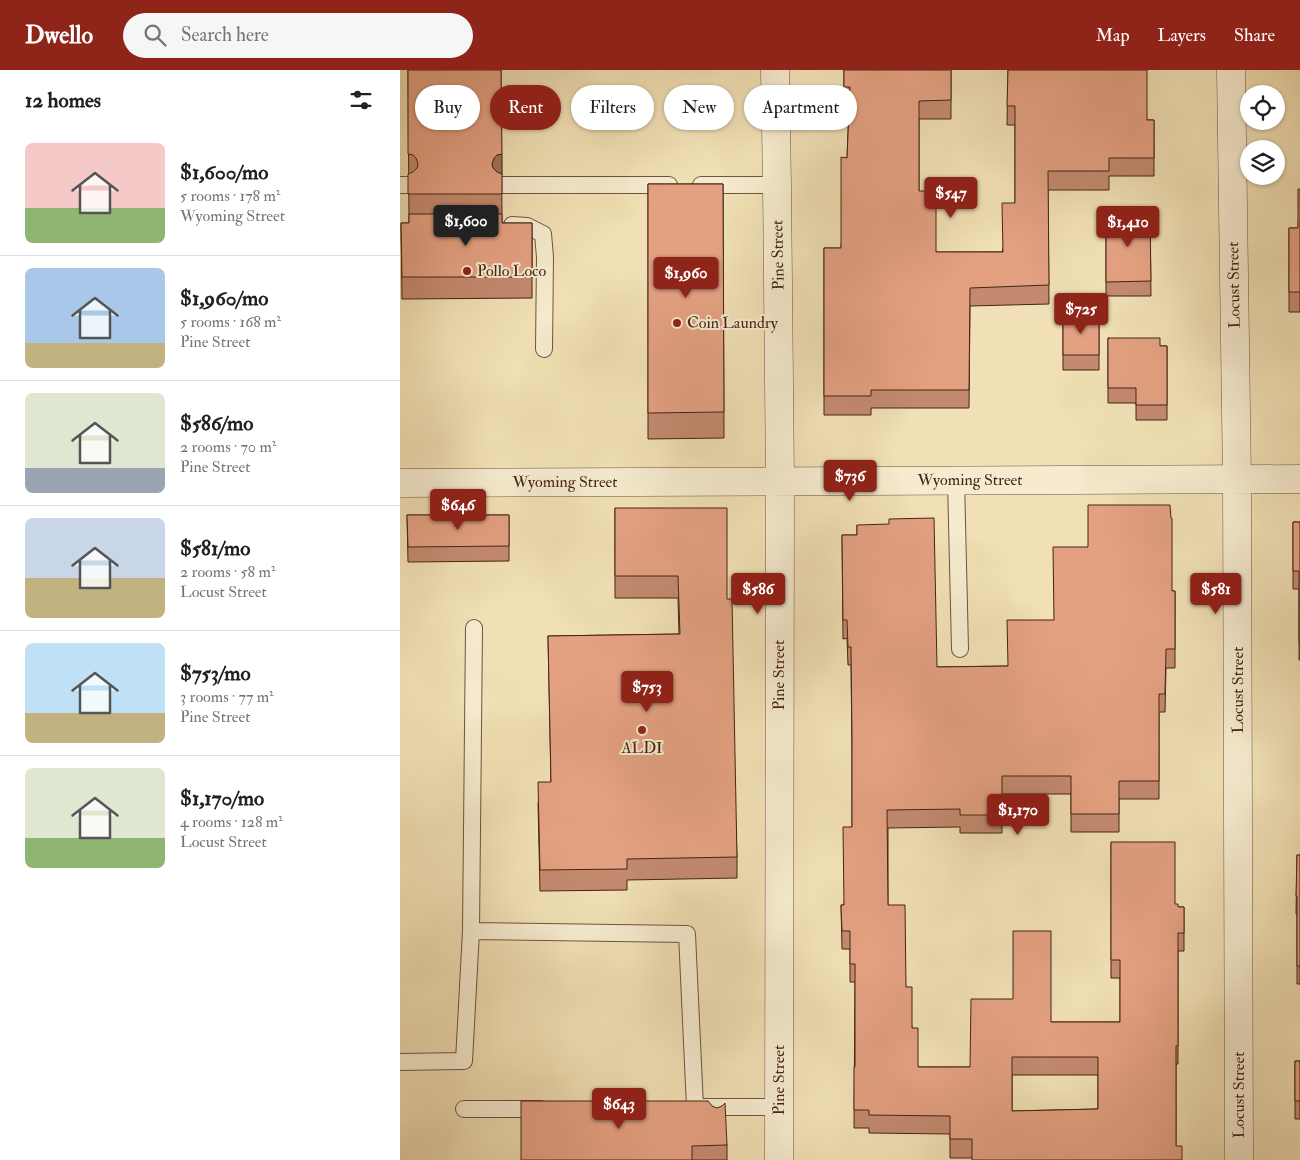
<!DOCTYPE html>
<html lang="en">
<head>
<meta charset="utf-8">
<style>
	body { margin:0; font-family:"IM FELL Double Pica",serif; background:#f6f6f6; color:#202124; height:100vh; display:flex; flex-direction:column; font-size:19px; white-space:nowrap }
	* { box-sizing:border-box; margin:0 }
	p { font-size:16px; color:#757577 }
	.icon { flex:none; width:28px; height:28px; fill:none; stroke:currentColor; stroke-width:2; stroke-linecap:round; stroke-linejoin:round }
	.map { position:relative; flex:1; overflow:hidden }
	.details { display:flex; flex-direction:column; background:#fff; width:400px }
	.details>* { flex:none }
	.guide { position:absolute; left:15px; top:15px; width:475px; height:45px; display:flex; gap:10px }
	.tools { position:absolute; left:840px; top:15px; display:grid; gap:10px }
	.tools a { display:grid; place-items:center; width:45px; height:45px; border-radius:50%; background:#fff; box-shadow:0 1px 4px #0004; font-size:25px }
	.price { position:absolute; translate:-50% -42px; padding:0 11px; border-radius:5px; background:#8f2418; color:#fff; font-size:16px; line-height:32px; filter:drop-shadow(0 1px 2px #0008) }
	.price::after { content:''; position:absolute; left:50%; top:30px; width:15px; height:11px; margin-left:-8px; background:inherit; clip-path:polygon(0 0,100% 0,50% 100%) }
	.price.on { background:#222; color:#fff }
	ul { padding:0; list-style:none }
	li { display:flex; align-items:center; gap:15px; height:125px; padding:0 25px }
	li+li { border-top:1px solid #e0e0e0 }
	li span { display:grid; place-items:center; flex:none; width:140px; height:100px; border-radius:8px; color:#555 }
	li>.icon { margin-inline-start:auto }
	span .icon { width:60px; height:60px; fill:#fffc; stroke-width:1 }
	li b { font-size:21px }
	h2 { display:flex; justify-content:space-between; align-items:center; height:60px; padding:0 25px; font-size:21px }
	.tag { padding:0 18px; border-radius:22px; background:#fff; box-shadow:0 1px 4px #0004; font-size:18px; line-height:45px }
	.tag.on { background:#8f2418; color:#fff }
	header { display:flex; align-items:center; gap:30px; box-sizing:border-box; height:70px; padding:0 25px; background:#8f2418; color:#fff }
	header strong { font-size:24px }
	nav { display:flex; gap:28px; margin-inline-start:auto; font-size:18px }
	.search { width:350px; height:45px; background:#f6f6f6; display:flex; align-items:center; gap:12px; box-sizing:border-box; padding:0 18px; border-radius:28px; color:#757577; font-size:19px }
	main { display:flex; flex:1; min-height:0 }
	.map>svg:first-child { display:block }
</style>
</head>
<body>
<header>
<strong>Dwello</strong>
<div class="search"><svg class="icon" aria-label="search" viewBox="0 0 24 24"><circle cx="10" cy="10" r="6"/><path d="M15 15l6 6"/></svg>Search here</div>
<nav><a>Map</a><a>Layers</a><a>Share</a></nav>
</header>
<main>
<section class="details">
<h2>12 homes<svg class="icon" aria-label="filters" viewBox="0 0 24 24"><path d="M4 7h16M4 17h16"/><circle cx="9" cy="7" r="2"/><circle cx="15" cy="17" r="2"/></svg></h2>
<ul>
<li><span style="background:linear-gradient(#f6c9c9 65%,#8fb573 0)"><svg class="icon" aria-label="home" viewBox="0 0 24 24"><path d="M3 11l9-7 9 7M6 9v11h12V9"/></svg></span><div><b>$1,600/mo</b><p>5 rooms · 178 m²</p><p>Wyoming Street</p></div></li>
<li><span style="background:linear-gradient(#a9c7e8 75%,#c2b280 0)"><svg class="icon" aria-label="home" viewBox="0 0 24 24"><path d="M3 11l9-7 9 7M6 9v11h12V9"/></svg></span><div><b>$1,960/mo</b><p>5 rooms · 168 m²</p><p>Pine Street</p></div></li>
<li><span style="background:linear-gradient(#dfe7d0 75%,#9aa5b1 0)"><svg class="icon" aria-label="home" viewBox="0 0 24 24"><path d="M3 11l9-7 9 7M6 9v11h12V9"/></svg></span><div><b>$586/mo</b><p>2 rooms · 70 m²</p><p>Pine Street</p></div></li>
<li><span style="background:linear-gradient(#c9d6e8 60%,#c2b280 0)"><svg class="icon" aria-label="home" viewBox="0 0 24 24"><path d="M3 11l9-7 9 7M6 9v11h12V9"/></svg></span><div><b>$581/mo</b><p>2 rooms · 58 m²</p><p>Locust Street</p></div></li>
<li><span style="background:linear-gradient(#bfe0f5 70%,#c2b280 0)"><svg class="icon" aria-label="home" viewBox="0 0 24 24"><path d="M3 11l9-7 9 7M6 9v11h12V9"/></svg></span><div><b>$753/mo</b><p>3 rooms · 77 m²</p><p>Pine Street</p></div></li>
<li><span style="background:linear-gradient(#dfe7d0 70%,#8fb573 0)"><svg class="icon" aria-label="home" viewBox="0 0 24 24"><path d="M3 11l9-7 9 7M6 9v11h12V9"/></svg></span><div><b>$1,170/mo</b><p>4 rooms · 128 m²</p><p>Locust Street</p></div></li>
</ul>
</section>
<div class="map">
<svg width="900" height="1090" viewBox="0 0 900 1090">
	<rect width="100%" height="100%" fill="#f1e0b5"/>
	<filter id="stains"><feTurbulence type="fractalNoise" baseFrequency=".004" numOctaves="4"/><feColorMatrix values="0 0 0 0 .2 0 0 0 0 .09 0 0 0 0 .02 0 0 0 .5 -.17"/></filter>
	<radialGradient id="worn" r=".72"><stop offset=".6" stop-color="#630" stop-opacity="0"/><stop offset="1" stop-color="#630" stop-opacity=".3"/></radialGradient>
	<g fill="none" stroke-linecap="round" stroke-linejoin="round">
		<g stroke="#6f533d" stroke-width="18">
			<path id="lane" d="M0,115h8
				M102,115h167
				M301,115h76
				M112,155l15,1 16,8 2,23 -1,92
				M556,410l4,169
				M74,558l-3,303 216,3 8,173
				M0,992l64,-1 7,-130
				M303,1037h75
				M64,1039h77"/>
		</g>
		<g stroke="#6f533d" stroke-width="29">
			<path id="street" d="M375,0l2,115 3,296 -1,679
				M831,0l6,409 2,681
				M0,413l900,-4"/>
		</g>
		<use href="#lane" stroke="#f6ebcf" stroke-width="16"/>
		<use href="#street" stroke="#f6ebcf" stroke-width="28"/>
	</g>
	<path fill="#c48a70" stroke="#442415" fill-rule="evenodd" d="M8,0h93l1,153h30v75l-130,1 -1,-76h8z
		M444,0h107v49h-32v72l17,61h66l13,-49v-78h-8l1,-55 139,50h7v56h-45v14h-61l1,114 -79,2 -1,102h-98v7h-47v-167h17l6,-90 2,-52h-5z
		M248,114h75l1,254 -76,1z
		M900,119v123h-11v-84h9z
		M706,145h44l1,81h-45z
		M663,245h36v55h-36z
		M708,268l52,8h7v74h-31v-17h-28z
		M215,438l112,91 10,258v21l-110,2v10l-87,1 -2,-88 13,-21 -3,-146 131,-2 -1,-36h-63z
		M7,445h102v46l-101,1z
		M893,452h7v138h-1v-71h-6z
		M457,455l80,142 71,-1 46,-46 118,-29h3v77h-9l-1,44h-6v87h-40v33h-48v-38h-69v39h-42v-6l-72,1v77l18,82 12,80h52l81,-45h69v-44h-9v-136l67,65h6v44h-6v113h-2v82l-204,12h-22v-24l-81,-1v-5h-15l1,-146h-5v-33h-8l-1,-44h3l8,-78v-75l-1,-87h-3l-1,-27 -4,1 -1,-104h15zM612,1005h86v34l-86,2z
		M897,785h3v129h-3v-70h-1z
		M895,991h5v58h-5z
		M308,1031l19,44v15h-206z"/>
	<path fill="#a0715b" stroke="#442415" d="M102,84v21l-8,5 -2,-16 2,-6 3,-3z"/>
	<path fill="#e4a182" stroke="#442415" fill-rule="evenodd" d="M8,0h93l1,84 -5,1 -3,3 -2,6 1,4 4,4 5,2v20h-94v-20l5,-2 4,-4 1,-4 -2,-6 -3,-3 -5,-1z
		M444,0h107v30l-32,1v90h17v61h67l-1,-49h13v-97h-8l1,-36h139v50h7v38h-45v13h-61l1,114 -79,3 -1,102h-98v6h-47v-148h17v-91l6,1 3,-71h-6z
		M248,114h75l1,228 -76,1z
		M898,119h2v103h-11v-64h9z
		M9,144h93v9h30v54h-130l-1,-54h8z
		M706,145h44l1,66 -45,1z
		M663,245h36v40h-36z
		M708,268h52v8h7v59h-31v-17h-28z
		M688,435h82l1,13h1v73h3v58h-9l-1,45h-6v87h-40v33h-48v-38h-69v39h-42v-6l-73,1 1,95h17l1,82h6v41h6v39h52l1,-68h42v-68h38v91h69v-62h-9v-118h64v62h3v3h6v26h-6v113h-2v100h6v14h-210v-21h-22v-23l-81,-1v-5h-15v-43h1v-103h-5v-33h-8l-1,-26h3l-1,-78h9v-89l-1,-91h-3l-1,-27h-4l-1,-85h15v-10l32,-1v-5l45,-1 3,149 71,-1 -1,-46h47l-1,-73h35zM612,987h86v52l-86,2z
		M215,438h112v91h5l5,258 -110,2v10l-87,1 -2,-88h13l-3,-146 132,-2 -2,-58h-63z
		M7,445h102v31l-101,1z
		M893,452h7v120h-1v-71h-6z
		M897,785h3v111h-3v-70h-1z
		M895,991h5v40h-5z
		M121,1031h187l4,5 5,2 5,-2 3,-3 2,42 -35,1v14h-171z"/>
	<g fill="#8f2418" stroke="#f6ebcf" stroke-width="2">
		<circle cx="67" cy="201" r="5"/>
		<circle cx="277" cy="253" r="5"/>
		<circle cx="242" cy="660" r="5"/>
	</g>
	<g text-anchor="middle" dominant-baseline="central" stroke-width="4" stroke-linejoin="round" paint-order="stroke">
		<g font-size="16" fill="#442415" stroke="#f6ebcf">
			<text transform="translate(378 185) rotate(-91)">Pine Street</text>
			<text transform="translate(834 215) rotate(-91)">Locust Street</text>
			<text x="570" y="410">Wyoming Street</text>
			<text x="165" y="412">Wyoming Street</text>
			<text transform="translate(379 605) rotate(-90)">Pine Street</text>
			<text transform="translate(838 620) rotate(-90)">Locust Street</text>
			<text transform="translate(379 1010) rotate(-90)">Pine Street</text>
			<text transform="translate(839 1025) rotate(-90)">Locust Street</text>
		</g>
		<g font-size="16" fill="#442415" stroke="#f6ebcf" text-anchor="start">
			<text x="77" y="201">Pollo Loco</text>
			<text x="287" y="253">Coin Laundry</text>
			<text x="242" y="678" text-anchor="middle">ALDI</text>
		</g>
	</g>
	<rect width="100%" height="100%" filter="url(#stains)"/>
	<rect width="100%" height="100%" fill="url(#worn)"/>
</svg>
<div class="tools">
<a><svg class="icon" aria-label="locate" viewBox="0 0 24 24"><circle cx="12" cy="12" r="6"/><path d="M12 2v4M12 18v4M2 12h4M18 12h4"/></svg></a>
<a><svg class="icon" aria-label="layers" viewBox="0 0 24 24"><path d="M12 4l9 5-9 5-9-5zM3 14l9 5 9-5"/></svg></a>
</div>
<b class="price" style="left:551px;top:149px">$547</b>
<b class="price on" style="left:66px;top:177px">$1,600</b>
<b class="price" style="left:728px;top:178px">$1,410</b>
<b class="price" style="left:286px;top:229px">$1,960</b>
<b class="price" style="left:681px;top:265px">$725</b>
<b class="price" style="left:450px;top:432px">$736</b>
<b class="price" style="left:58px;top:461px">$646</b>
<b class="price" style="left:358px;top:545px">$586</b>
<b class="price" style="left:816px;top:545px">$581</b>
<b class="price" style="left:247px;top:643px">$753</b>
<b class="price" style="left:618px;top:766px">$1,170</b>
<b class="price" style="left:219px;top:1060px">$643</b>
<div class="guide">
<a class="tag">Buy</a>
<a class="tag on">Rent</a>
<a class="tag">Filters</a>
<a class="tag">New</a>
<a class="tag">Apartment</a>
</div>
</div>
</main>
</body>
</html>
